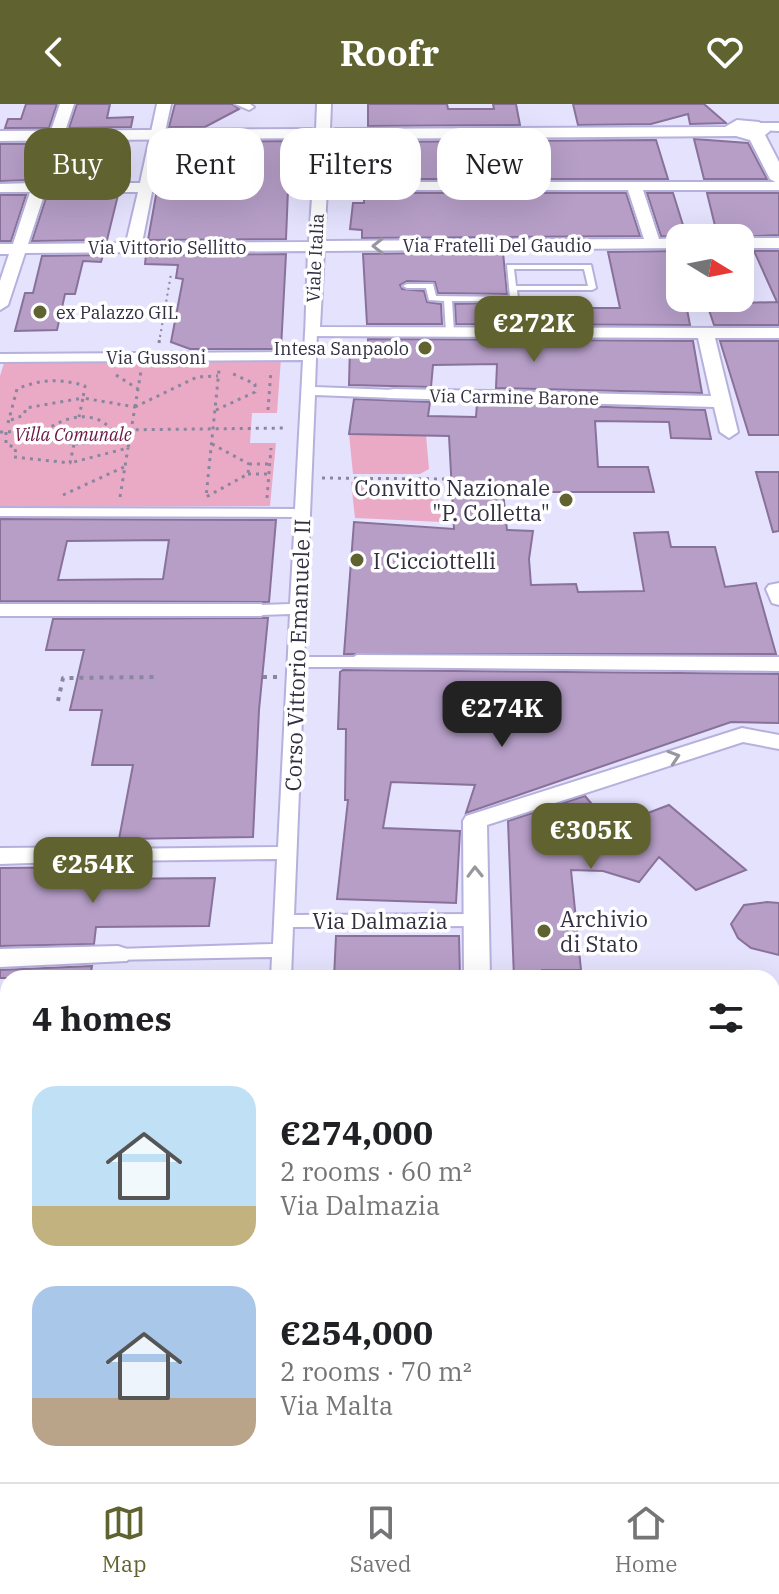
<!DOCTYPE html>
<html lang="en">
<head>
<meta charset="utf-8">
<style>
	body { margin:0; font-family:"IBM Plex Serif",serif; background:#f6f6f6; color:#202124; height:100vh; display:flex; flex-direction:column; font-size:30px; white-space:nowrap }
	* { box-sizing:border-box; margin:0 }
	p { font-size:26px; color:#757577 }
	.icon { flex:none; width:44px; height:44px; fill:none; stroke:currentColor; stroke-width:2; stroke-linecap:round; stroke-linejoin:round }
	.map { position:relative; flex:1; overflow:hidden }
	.side { position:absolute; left:0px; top:866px; width:780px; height:512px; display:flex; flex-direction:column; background:#fff; border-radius:24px 24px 0 0; box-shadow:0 8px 32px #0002 }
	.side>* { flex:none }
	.top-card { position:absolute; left:24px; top:24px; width:732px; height:72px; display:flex; gap:16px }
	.needle { width:52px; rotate:100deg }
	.tools { position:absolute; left:666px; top:120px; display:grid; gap:16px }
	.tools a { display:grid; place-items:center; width:88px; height:88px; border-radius:16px; background:#fff; box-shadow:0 8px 32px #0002; font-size:40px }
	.price { position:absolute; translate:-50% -68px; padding:0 18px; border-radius:16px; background:#606330; color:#fff; font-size:26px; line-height:52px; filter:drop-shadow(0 2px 4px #0008) }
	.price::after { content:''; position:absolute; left:50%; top:48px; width:24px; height:18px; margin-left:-12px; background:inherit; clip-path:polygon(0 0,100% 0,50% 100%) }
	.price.active { background:#222; color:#fff }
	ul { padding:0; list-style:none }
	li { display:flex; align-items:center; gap:24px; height:200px; padding:0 32px }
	li span { display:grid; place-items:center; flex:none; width:224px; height:160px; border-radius:24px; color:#555 }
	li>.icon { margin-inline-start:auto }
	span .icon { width:96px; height:96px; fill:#fffc; stroke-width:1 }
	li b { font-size:34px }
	h2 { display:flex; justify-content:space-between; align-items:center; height:96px; padding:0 32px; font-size:34px }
	.tag { padding:0 28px; border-radius:24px; background:#fff; box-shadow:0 8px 32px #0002; font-size:28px; line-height:72px }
	.tag.active { background:#606330; color:#fff }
	header { display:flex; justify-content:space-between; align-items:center; height:104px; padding:0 32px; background:#606330; color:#fff; font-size:36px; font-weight:700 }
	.tabs { display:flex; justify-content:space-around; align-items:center; height:112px; border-top:2px solid #e0e0e0; background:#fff; font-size:22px; color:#757577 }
	.tabs a { display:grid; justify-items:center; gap:4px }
	.tabs .active { color:#606330 }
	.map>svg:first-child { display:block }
</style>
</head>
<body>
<header><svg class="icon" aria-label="back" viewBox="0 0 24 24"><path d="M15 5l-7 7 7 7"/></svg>Roofr<svg class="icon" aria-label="heart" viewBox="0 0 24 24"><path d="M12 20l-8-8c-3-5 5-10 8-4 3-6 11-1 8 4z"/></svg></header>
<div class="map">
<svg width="779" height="1378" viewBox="0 0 779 1378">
	<rect width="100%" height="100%" fill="#e5e2fe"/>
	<path fill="#eaaac6" d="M281,254l-4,55h-25l-2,30h26l-6,63 -270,1v-131l5,-16z
		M349,330l77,1 3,34 -9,5h-67z
		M351,378l69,1 17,8 5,31 -87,-4z"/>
	<path fill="#b69ec7" stroke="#897299" stroke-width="2" fill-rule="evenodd" d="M26,0h31l-8,24h-44l3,-9h13z
		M77,0h33l-3,14 26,-1 -2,10 -62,1z
		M175,0h57l7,5 -34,18h-36z
		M368,0h79l1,5h46l-1,-5h23l4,21 -152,1z
		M573,0h131l22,19 -36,1 -2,-10 -37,10 -73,1z
		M694,35l54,4 19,36h-63z
		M656,36l12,39h-304l1,-37z
		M290,37l-4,98 -138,1 8,-45 42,-1 10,-6 -10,-8h-35l7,-35 -5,3 1,-6z
		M64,39h64l-1,6h-27l-9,31h-39z
		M0,40h43l-12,36 -31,1z
		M364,89h262l14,43 -278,2v-8l-12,-1 3,-26h11z
		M647,89h26l14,45 -26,-2z
		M707,89h72v42l-61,3z
		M0,91h26l-15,46h-11z
		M47,91h71l-11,45 -75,1z
		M680,147v53h6l4,21 -234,-1 -1,-20 114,-3 1,7h50l-12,-56z
		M754,147h25v74h-65l-7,-21 70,-2z
		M503,148l4,42 -69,-1 -3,-11 -28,-1 -7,4 2,4 22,2 3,11 14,2 1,20h-75l-4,-70z
		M286,150l-5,95h-91l-19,-7 12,-63 -7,-1 2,-13 -33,-1 1,-9z
		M103,151l-2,7 -18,-1 -8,33h-10l-8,36 -42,1 10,-38h8l9,-37z
		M368,235l325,2 9,52 -206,-5 1,-24 -64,1 -2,22 -82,-2 1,-39h18z
		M720,237h59v94h-30z
		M354,295l76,3 -2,14 48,1 1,-14 228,7 6,29 -40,-1 -2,-16 -74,-1 3,46h50l6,25h-151l4,38 26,1 -4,28 2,26 45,-1 2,8 66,-1 -10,-58 34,-1 3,15h44l10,40 31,-4 20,71h-432l10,-132 100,7 -5,-93 -100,-2z
		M756,368h23v59l-6,1z
		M0,415l276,1 -7,82 -269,-1zM169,436l-6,39 -105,1 9,-39z
		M268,514l-9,92 -6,127 -134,2 14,-74h-41l10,-55h-32l14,-60h-38l7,-31z
		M343,566l436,4v49l-48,-1 -265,91 9,-28 -84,-3 -8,46 77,3 -4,72 -119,-4 11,-99h-3l1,-71h-8l2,-57z
		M585,692l26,31 58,-22 77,65 -50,20 -37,-33 -20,25 -36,-11 -32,-1 10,100h-39v8h-28l-6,-157z
		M95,763l-2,12 122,-1 -6,48 -113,1 -2,17 -94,2v-78z
		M767,798l12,1v52l-28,-7 -13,-10 -7,-14 13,-19z
		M336,832h123l1,42h-126z
		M92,862l-2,12h-90v-8z"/>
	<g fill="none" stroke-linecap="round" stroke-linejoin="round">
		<g stroke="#b6b0dd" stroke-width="4">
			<path id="service" d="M507,161h84l5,23 -4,2h-75l1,9 -4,2h-62l2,31 -4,3 -4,-3 -2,-31 -15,-1 -3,-12h-19l-4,-2 4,-2h26l3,12 74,1zM514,165h70l4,17h-72z"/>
		</g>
		<g stroke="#b6b0dd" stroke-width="4">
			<path id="pedestrian" d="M235,0h15l4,3 -5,3z
				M311,224l6,4 -2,55 79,3 7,4 -7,4 -79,-3 -11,262h53l8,5 -8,5h-53l-10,248 182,-1 10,6 -10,6 -183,1 -2,51h-20l1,-21 -161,3 -3,-5 3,-5 7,-1 155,-5 4,-85 -168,2 -9,-6 9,-6 169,-2 12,-233 -29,1 -8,-5 8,-5 29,-1 5,-87 -295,-1v-8l295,1 8,-149 -303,2v-8l304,-2 1,-20z
				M0,906h8v14h-8z
				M0,1153h8v18h-8z
				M244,1370h26l-1,8h-26z"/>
		</g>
		<g stroke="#b6b0dd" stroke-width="4">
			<path id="minor" d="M60,0h14l-26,79h92l17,-79h14l-17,79h44l7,4 -7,4 -46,1 -10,51 167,-1 7,-104 6,-4 -6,-4 1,-26h14l-1,26 -6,4 6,4 -2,44h451v8h-136l16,49 21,-1v10l-356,3 -4,76 459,1v10h-64l23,94 -9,6 -9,-6 -6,-25 -326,-9v-8l6,-1 317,7 -13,-58 -393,-2 3,-85 -283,2 -17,52 -8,5v-29l9,-27h-9v-10h13l17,-52h-30v-8l33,-1zM327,86h301l16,49 -320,2zM45,88h93l-12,51 -98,1z
				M759,19h20v8l-25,-1v-6z
				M740,134h39v10h-39z
				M779,479v22l-7,-2 -6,-14 3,-4z
				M0,500h261l11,6 -11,6h-261z
				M357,551l422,2v14l-430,-4 -3,-5z
				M742,624l37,7v14l-36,-7 -256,83 3,153h-26l-1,-157 3,-5z
				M109,743l9,3 3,5 -3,5 -118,4v-16z
				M118,842l9,3 4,6 -4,6 -127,6v-18z
				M772,1068l7,2v23l-7,-2z"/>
		</g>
		<g stroke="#b6b0dd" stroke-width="4">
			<path id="tertiary" d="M737,16l22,2 11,9 -5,4 14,27v22l-9,-5 -20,-39 -14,-4 -401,3 -9,-5 9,-5 390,-2z
				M312,25l9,5 -3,4 -318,3v-10z"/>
		</g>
		<path stroke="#89869d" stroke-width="2" stroke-dasharray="2 4" stroke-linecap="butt" d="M160,233l11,-63"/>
		<path stroke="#89869d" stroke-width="3" stroke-dasharray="3 5" stroke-linecap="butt" d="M159,239l1,-8
			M116,271l22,14
			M135,303l6,-36
			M135,303l62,-30 21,-1
			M216,306l39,-18v-8l-24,-11
			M268,306l3,-40
			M11,316l13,-5 2,-7 57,-10 -4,19
			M8,319l9,-34c24,-10 43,-11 68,-3l-2,12 52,9 -7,41 -58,15
			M45,327c20,-15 49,-22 67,-1
			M0,328l45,-1 7,9c22,6 43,6 60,-10l175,-2
			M6,328v12l10,4 -2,9 56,6 4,-19
			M212,340l37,20 -1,10 -42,23 13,-127
			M249,360h21
			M248,370h21
			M322,374l125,1
			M63,391l61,-28
			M120,393l8,-49
			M267,394l4,-50"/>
		<path stroke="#89869d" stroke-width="4" stroke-dasharray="4 6" stroke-linecap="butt" d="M263,573h14
			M58,597l5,-23 96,-1"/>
		<path stroke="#89869d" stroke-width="5" stroke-dasharray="5 8" stroke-linecap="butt" d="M0,1247l8,-41
			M0,1321h8"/>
		<use href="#service" fill="#fff" fill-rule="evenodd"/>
		<use href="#pedestrian" fill="#fff" fill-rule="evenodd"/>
		<use href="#minor" fill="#fff" fill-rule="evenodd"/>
		<use href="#tertiary" fill="#fff" fill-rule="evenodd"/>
	</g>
	<defs><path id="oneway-chevron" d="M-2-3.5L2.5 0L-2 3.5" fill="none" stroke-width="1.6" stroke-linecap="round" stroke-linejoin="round" transform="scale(2)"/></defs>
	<g stroke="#9897a0">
		<use href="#oneway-chevron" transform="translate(378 142) rotate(179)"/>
		<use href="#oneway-chevron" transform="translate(674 653) rotate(-18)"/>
		<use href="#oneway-chevron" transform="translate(475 768) rotate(-91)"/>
	</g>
	<g fill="#606330" stroke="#fff" stroke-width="3">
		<circle cx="40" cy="208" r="8"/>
		<circle cx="425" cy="244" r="8"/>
		<circle cx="566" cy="396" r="8"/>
		<circle cx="357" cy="456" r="8"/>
		<circle cx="544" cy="827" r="8"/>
	</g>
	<g text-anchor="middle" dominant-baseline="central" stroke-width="7" stroke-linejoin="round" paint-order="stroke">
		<g font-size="18" fill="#322f41" stroke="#fff">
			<text x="497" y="141">Via Fratelli Del Gaudio</text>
			<text x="167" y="143">Via Vittorio Sellitto</text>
			<text transform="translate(315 154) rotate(-87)">Viale Italia</text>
			<text x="156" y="253">Via Gussoni</text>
			<text transform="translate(514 293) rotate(1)">Via Carmine Barone</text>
		</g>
		<g font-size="18" fill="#322f41" stroke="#fff" text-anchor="start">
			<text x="56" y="208">ex Palazzo GIL</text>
			<text x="409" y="244" text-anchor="end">Intesa Sanpaolo</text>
		</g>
		<g font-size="18" font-style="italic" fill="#691744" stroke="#fff">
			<text x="73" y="330">Villa Comunale</text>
		</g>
		<g font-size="22" fill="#322f41" stroke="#fff" text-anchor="start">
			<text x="550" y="383" text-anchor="end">Convitto Nazionale<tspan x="550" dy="25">"P. Colletta"</tspan></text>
			<text x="373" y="456">I Cicciottelli</text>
			<text x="560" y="814">Archivio<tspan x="560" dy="25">di Stato</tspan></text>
		</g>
		<g font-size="22" fill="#322f41" stroke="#fff">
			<text transform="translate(297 551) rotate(-88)">Corso Vittorio Emanuele II</text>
			<text x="380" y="816">Via Dalmazia</text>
		</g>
	</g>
</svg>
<div class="tools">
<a><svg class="needle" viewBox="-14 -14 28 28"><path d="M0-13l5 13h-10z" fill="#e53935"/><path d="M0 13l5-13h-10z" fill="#757577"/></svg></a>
</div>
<b class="price" style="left:534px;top:260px">€272K</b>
<b class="price active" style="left:502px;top:645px">€274K</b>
<b class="price" style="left:591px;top:767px">€305K</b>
<b class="price" style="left:93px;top:801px">€254K</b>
<div class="top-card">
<a class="tag active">Buy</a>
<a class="tag">Rent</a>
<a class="tag">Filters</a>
<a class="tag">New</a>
</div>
<section class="side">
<h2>4 homes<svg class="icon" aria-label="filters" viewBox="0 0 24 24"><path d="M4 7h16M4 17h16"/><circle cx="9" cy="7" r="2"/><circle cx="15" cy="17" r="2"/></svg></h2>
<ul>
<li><span style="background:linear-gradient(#bfe0f5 75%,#c2b280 0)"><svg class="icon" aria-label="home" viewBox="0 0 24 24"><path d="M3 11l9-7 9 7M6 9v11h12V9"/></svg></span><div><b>€274,000</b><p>2 rooms · 60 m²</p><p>Via Dalmazia</p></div></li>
<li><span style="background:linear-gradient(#a9c7e8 70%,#b9a48a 0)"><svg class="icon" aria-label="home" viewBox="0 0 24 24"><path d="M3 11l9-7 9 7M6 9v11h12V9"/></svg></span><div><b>€254,000</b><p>2 rooms · 70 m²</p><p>Via Malta</p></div></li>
</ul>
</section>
</div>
<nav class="tabs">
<a class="active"><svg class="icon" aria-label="map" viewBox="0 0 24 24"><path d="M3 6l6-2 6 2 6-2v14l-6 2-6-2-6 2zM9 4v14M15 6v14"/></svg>Map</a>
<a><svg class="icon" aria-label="saved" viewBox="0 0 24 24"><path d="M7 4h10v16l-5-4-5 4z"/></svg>Saved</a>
<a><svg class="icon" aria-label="home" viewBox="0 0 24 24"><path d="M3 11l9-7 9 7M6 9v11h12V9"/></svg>Home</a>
</nav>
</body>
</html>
